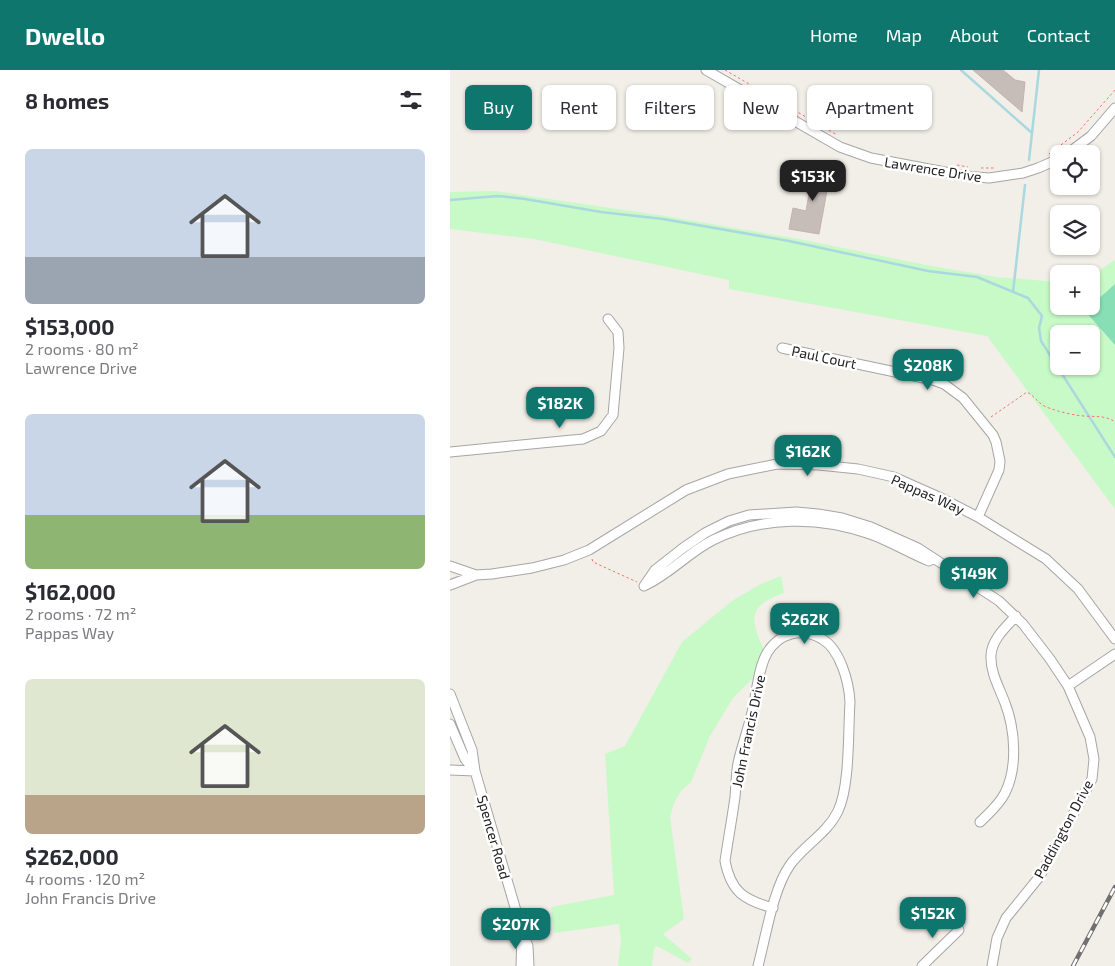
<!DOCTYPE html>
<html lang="en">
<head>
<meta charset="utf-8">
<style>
	body { margin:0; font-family:"Exo 2",sans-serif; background:#f2f2f3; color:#2b2b33; height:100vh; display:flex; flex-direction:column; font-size:19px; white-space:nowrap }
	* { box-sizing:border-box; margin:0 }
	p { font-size:16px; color:#7c7c81 }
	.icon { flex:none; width:28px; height:28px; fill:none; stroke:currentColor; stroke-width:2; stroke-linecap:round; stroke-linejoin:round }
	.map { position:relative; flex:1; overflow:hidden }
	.sheet { display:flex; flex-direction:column; background:#fff; width:450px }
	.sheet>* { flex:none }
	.guide { position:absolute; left:15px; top:15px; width:475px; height:45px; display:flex; gap:10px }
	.buttons { position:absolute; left:600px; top:75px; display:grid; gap:10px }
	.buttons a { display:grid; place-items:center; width:50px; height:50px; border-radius:8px; background:#fff; box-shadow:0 1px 4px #0004; font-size:25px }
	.price { position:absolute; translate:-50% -42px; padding:0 11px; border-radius:10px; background:#0f766e; color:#fff; font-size:16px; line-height:32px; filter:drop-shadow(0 1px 2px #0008) }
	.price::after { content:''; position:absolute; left:50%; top:30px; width:15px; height:11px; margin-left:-8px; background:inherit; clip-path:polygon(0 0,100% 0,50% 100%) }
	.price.current { background:#222; color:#fff }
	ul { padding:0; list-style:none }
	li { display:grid; align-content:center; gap:10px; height:265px; padding:0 25px }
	li span { display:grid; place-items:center; height:155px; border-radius:8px; color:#555 }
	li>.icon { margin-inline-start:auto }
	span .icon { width:90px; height:90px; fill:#fffc; stroke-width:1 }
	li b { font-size:21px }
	h2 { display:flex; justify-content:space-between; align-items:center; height:60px; padding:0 25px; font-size:21px }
	.chip { padding:0 18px; border-radius:8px; background:#fff; box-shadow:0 1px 4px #0004; font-size:18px; line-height:45px }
	.chip.current { background:#0f766e; color:#fff }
	header { display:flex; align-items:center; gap:30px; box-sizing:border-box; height:70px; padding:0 25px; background:#0f766e; color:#fff }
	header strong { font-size:24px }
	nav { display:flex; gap:28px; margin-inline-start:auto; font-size:18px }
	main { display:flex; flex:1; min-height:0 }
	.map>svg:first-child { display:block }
</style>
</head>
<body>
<header>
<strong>Dwello</strong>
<nav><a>Home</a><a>Map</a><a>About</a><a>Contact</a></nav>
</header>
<main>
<section class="sheet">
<h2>8 homes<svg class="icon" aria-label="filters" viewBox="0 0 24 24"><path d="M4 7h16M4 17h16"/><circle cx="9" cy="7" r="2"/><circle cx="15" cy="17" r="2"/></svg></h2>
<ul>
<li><span style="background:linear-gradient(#c9d6e8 70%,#9aa5b1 0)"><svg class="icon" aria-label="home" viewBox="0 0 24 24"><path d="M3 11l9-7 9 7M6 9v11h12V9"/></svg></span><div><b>$153,000</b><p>2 rooms · 80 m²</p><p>Lawrence Drive</p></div></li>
<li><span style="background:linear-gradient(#c9d6e8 65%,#8fb573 0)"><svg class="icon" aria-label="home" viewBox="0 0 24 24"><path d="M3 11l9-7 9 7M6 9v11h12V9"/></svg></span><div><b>$162,000</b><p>2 rooms · 72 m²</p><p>Pappas Way</p></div></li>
<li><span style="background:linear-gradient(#dfe7d0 75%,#b9a48a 0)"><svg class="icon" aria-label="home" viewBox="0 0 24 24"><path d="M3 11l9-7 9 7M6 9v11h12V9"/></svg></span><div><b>$262,000</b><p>4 rooms · 120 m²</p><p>John Francis Drive</p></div></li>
</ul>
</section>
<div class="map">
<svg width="665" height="896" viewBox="0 0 665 896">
	<rect width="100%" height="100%" fill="#f2eee8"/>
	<path fill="#c8fac7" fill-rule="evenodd" d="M45,121l170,25 134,23 127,26 70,12 63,5v24h32v-30l24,-16v249l-128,-173 -258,-47v-9l-195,-41 -84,-10v-37zM609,264h32v32h-32z
		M331,506l3,17c-37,13 -34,26 -20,57l-11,28 -20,20 -23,38 -19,46 -10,9 -7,12 -4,14 14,102 -21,15 29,25 -4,4 -31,-17 -3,2 -2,18h-34l3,-25 -2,-17 -65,9 -3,-26 63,-12 -9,-141 20,-8 57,-104 50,-41 27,-16z"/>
	<path fill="#88dfb5" d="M665,214v61l-30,-34z"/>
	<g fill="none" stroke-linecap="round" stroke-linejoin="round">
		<path stroke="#aad8df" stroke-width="2.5" d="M511,0l71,63
			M579,90l10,-90
			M0,130l48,-4 27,3 76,13 62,7 126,22 139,30 49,6 51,21 14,18 -3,12 2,13 74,116
			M563,222l12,-107"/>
	</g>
	<path fill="#c7bdb8" stroke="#c4b3ab" d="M523,0h30l12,10 10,2 -3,30z
		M365,90l16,9 -12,65 -30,-5 4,-21 13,3z"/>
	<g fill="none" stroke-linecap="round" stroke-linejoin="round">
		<g stroke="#a6a6a6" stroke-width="11">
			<path id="minor" d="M256,0l134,77 31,11 95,18 23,2 34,-5 15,-5 21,-9
				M617,84l24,-18 24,-28
				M332,278l151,32 11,4 19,14 30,37 3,7 4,19 -1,9 -21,47
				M0,382l133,-13 18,-8 12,-16 6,-67 -1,-16 -10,-13
				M0,496l26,9 16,-1 40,-6 32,-8 25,-10 97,-60 42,-16 49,-10 42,1 39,4 36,8 45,20 39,20 68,42 32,30 37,50
				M0,515l26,-10
				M196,515c25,-12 43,-33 67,-45 49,-24 106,-24 157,-6 20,7 39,19 59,27
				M194,516l11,-16 28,-22 22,-15 24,-12 20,-6 47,-3 22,2 24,4 29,9 47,21 81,53 24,23 27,35 18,27 22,51 4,22 -2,20 -52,97 -34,42 -9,20 -5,28
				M618,616l47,-32
				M0,624l22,56 3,21 47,160 6,15 1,20
				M0,654l15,35 10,12
				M0,700l25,1
				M530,752c9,-9 19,-17 25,-29 13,-26 10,-64 0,-90 -6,-16 -15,-31 -14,-48 1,-16 15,-28 25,-39
				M71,896l1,-32
				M308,896c8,-30 15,-77 32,-101 14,-20 37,-31 48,-54 12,-25 10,-79 12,-109 -1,-20 -10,-53 -28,-63 -20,-12 -43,-6 -55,14 -9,16 -10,38 -14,55 -4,19 -11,37 -15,55 -2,11 -2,23 -3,34 -3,22 -7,43 -10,64 6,31 19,39 48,47
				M472,896l37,-36"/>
		</g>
		<path stroke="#f97272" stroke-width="1" stroke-dasharray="2.5 2.5" stroke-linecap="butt" d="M275,0l112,65
			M599,84l29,-22 37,-42
			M507,95l11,2
			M531,98h14
			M541,347l36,-25c9,5 12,13 22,16 11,4 23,7 35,8 11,1 21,-1 31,6
			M142,489l1,3 44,20"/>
		<use href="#minor" stroke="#fff" stroke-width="9"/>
		<g stroke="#707070" stroke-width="4.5">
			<path id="rail" d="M623,896l42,-79"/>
		</g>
		<use href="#rail" stroke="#fff" stroke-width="2.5" stroke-dasharray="8" stroke-linecap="butt"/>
	</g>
	<g text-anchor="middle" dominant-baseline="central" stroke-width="5" stroke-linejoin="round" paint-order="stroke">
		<g font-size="14" fill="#222" stroke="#fff">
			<text transform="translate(483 99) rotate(9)">Lawrence Drive</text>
			<text transform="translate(374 287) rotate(12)">Paul Court</text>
			<text transform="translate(478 424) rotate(24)">Pappas Way</text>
			<text transform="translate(298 661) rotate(-78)">John Francis Drive</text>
			<text transform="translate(613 759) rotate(-62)">Paddington Drive</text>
			<text transform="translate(44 767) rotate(74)">Spencer Road</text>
		</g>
	</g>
</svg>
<div class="buttons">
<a><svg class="icon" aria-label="locate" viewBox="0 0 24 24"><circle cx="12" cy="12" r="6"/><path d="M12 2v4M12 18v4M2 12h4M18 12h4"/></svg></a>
<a><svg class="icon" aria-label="layers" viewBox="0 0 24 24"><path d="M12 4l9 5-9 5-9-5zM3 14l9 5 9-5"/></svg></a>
<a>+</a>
<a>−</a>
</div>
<b class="price current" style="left:363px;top:132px">$153K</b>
<b class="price" style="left:478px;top:321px">$208K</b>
<b class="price" style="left:110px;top:359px">$182K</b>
<b class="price" style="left:358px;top:407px">$162K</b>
<b class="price" style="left:524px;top:529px">$149K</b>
<b class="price" style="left:355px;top:575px">$262K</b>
<b class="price" style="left:483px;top:869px">$152K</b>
<b class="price" style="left:66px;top:880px">$207K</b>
<div class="guide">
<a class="chip current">Buy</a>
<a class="chip">Rent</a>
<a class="chip">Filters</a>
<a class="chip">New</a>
<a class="chip">Apartment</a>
</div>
</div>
</main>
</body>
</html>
